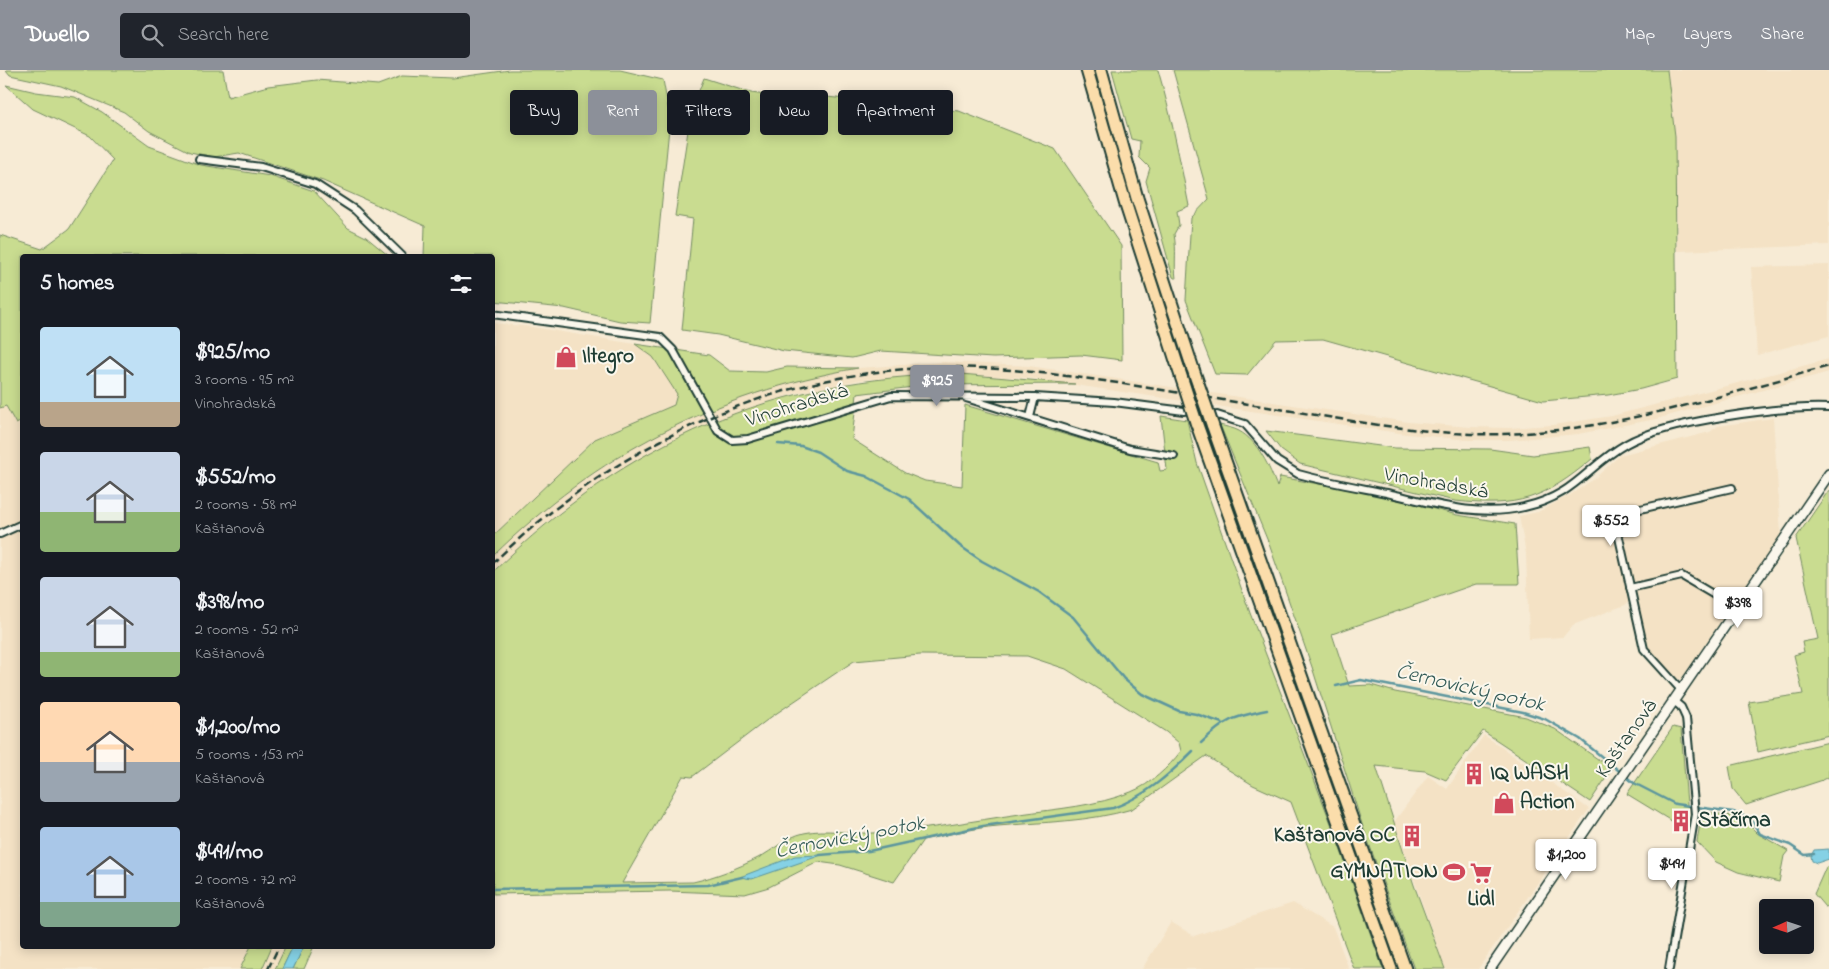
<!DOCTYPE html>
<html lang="en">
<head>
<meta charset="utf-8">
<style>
	body { margin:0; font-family:"Indie Flower",sans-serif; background:#20242c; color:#f1f3f6; height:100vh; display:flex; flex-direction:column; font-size:19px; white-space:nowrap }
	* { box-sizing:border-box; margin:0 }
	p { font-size:16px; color:#9ea1a6 }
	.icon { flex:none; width:28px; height:28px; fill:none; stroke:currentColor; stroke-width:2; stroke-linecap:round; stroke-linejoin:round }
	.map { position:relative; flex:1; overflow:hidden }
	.details { position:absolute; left:20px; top:184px; width:475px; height:695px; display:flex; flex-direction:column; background:#171b24; border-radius:5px; box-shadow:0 2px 12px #0003 }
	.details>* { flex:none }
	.banner { position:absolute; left:510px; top:20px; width:475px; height:45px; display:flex; gap:10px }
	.needle { width:32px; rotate:267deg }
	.tools { position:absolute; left:1759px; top:829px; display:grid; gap:10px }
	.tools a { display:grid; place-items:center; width:55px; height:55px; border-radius:5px; background:#171b24; box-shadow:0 2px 12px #0003; font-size:25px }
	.price { position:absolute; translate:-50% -42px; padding:0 11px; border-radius:5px; background:#fff; color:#222; font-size:16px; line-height:32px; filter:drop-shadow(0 1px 2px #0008) }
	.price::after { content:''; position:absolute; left:50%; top:30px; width:15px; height:11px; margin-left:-8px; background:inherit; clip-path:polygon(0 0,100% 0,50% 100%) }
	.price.active { background:#8c9099; color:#fff }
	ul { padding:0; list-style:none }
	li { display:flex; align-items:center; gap:15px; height:125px; padding:0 20px }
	li span { display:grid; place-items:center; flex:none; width:140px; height:100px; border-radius:5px; color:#555 }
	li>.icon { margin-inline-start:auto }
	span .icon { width:60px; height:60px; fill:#fffc; stroke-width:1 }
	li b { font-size:21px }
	h2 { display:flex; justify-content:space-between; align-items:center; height:60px; padding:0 20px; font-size:21px }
	.pill { padding:0 18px; border-radius:5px; background:#171b24; box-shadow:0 2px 12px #0003; font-size:18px; line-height:45px }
	.pill.active { background:#8c9099; color:#fff }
	header { display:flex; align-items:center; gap:30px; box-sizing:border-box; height:70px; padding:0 25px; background:#8c9099; color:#fff }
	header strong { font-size:24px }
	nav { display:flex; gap:28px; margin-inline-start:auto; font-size:18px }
	.search { width:350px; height:45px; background:#20242c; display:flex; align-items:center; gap:12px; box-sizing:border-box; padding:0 18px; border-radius:5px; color:#9ea1a6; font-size:19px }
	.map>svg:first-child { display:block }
</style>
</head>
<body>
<header>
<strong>Dwello</strong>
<div class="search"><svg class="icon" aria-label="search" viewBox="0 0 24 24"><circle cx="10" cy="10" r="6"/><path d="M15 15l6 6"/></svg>Search here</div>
<nav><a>Map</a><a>Layers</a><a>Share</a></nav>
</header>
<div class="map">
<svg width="1829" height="899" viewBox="0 0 1829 899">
	<rect width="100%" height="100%" fill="#f7ebd5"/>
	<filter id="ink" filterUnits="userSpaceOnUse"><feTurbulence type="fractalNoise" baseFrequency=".02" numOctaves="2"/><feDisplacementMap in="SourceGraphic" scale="10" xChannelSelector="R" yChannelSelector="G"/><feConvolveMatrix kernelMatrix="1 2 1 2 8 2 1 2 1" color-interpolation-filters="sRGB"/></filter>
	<g filter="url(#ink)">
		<path fill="#f4e2c5" d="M1667,0h162v175l-152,6 -2,-115z
			M1829,195v71l-72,19 -6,-88z
			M493,253l39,4 103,17 18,13 24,37 -3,11 -79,34 -102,97z
			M1829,289v13l-173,47 -78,15 -70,6h-38l-64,-6 -378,-56 -85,-4 -83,6 -64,13 -44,14 -47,18 -46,22 -93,60 -34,28 -39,38v-17l30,-30 51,-40 79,-50 48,-23 47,-18 44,-14 66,-13 85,-6 86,4 379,56 62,5 38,1 45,-3 59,-9z
			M6,336l10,18 6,-3v525h229l-11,23h-240v-561z
			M1773,348l8,116 -100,145 -5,-1 -29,-32 -12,-50 -10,9 -52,20 -10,12 -34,2 -3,-85 -7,-38 19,-4 32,-17 24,-16 26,-24 90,-23 8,-6z
			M1484,665l105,74 -111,160h-33l-51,-147 34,-46 19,13z
			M1293,833l40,24 16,42h-207l29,-47 23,14z
			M272,876h14l-11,23h-13z"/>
		<path fill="#c9dc90" stroke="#748c62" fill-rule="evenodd" d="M6,0h217l5,27 40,-11 49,-6 61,5 24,-9 51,2 57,-8h110l43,10 7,38 -20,205 -30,-2 -56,-13 -71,-7 -1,-45h-68l1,-30 -102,-45 -84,-28 -25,4 -24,-5 -41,-21 -25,-19 -63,-26 -51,-11z
			M1112,0h46c13,44 22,90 31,136l-12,5 2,14 -5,9c3,18 0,28 2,45l-3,-2 -27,-96 4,-13 -11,-11 1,-16 -9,-2z
			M1173,0h494l8,66 2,243 -36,10 -33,6 -65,6 -220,-62 -47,1 -29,35 -32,-1 -29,-74 5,-82 18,-19z
			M704,8l47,15 22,3h44l142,15 96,38 66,97 1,114 -41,-5 -88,3 -112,-7 -29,7 -68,-7 -66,-16 -36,-5 11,-111 -18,-3 16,-105z
			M6,15l30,7 39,5 27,15 47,34 52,19 69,11 44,15 34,37 18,9 23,19h-367v165l-6,3 -10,-18 -6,2v-173l42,14 27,-20 44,-69 -23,-24 -57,-27z
			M635,274l74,11 21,16 36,1 21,-5 71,1c-143,25 -261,86 -365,188v-20l102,-97 79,-34 3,-11 -24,-37z
			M961,304l114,10 -146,1 -72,9 -5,45 53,34 20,8 37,5 3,-81 193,57 2,9 7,-1 -6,-54 26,4 10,43 53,150 82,213 51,143h-29l-63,-167 -38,-17 -47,-29 -74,53c-43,13 -89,13 -134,17 -25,2 -50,9 -75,14l-29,42 -54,-17 -22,-3 -49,25 -24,7 -75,-3 -177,3 -1,-321 2,-2c135,-131 278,-194 467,-197zM920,585l107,1 39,13 100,63 13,11 2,8c-13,17 -30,33 -50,41 -34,14 -75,17 -111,22 -49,7 -98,17 -148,19 -22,1 -46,-5 -68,0 -18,4 -30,17 -46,25 -20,10 -43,19 -65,24l-71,1 61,-107 9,1 79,-60 83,-56zM820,785l-68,23 -11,-1z
			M1220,355c6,2 14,3 19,6 19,10 31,37 38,56l3,-10 105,19 72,19 58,9 4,60h-43l-144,50 17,52 22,-1 24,7 131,25 29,12 57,40 -22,33 -107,-71 -37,49 -21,-9 -49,-5 38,119 31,84h-31l-52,-145 -50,-157 -43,-123z
			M1266,361l129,17 95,1 43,6 57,-8 2,12c-48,40 -74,49 -137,42l-155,-37 -19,-14z
			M1829,420v245l-71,17 -9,-50 54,-8 -9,-39 10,-3 -2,-10 16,-3 -22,-101z
			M1673,657l8,2 7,87 -2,14 -59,-36z
			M1829,672v35l-6,3 -77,25 -13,-16 -4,-23z
			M1702,741l40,7 15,15 31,18 -4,5 -5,26 -41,-10 -22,-10 -19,-20z
			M1826,797h3v39l-4,1 -11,-13z
			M251,876h21l-10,23h-22z
			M286,876h7l-11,23h-7z
			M304,876h10l-10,23h-11z"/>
		<path fill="#85d1e5" stroke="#5c969e" d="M1829,779v10l-12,4 -5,-2 -1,-5 3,-6z
			M822,785l-70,24 -12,-2 55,-21z
			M293,876h11l-11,23h-11z"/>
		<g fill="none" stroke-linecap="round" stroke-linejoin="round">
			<path stroke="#5c969e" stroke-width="2.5" d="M778,374l23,2 17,6 29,19 19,5 43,23 51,47 22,15 57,31 34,25 51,62 18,15 37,17 17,3 26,9
				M1336,616l25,-6 162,32 22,7 35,20 54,44 41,21 58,8 18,7 9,15 30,11 15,10 9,-1
				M1201,673c25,-24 32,-26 66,-33
				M820,785l49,-4 114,-25 130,-18c31,-11 56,-33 80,-57
				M492,819l216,-4 34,-8"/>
			<g stroke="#1f3d34" stroke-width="10">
				<path id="minor" d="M199,89l62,8 54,17 40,26 47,46
					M492,244l168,23 13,13 45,81 14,9 16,-1 143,-43 144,1 79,5 70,9
					M966,328l164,51 44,7
					M1217,345l28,9 32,37 21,13c29,8 59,13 89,19 45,10 91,25 137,14 51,-11 63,-41 102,-63 40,-23 156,-38 203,-36
					M1030,347l5,-20
					M0,464l22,-10
					M1630,518l52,-12 39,23
					M1682,621l-38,-42 -30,-134 118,-27
					M1669,899l26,-155 -9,-96 -5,-11 -6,-5"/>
			</g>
			<g stroke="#1f3d34" stroke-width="12">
				<path id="secondary" d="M1490,899l339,-495"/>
			</g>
			<g stroke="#1f3d34" stroke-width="15">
				<path id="motorway" d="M1087,0l38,132 53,165
					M1101,0l36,128 56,171
					M1196,352l195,547
					M1212,354l193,545"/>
			</g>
			<use href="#minor" stroke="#fbf7ec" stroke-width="6"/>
			<use href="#secondary" stroke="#fbf7ec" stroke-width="9"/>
			<use href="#motorway" stroke="#fbddab" stroke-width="11"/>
			<path stroke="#1f3d34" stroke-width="2.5" stroke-dasharray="8 4" stroke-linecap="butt" d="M492,494c131,-128 305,-205 489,-196 96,5 192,25 287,39 67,11 135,24 202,27 123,4 242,-36 359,-68
				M268,899l11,-23"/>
			<g stroke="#1f3d34" stroke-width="15" stroke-linecap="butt">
				<path id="motorway-bridge" d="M1178,297l18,55
					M1193,299l19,55"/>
			</g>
			<use href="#motorway-bridge" stroke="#fbddab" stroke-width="11"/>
		</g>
	</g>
	<defs>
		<g id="shop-bare" transform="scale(1.725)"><path d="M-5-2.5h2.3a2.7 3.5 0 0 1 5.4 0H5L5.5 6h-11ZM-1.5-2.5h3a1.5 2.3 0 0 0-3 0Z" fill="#d1495b" stroke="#fbf7ec" stroke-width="2.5" paint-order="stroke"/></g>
		<g id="building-bare" transform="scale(1.725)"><path d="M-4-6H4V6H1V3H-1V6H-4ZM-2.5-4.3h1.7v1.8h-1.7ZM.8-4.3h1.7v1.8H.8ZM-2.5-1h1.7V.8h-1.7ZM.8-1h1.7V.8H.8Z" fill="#d1495b" stroke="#fbf7ec" stroke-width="2.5" paint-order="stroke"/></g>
		<g id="stadium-bare" transform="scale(1.725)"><path d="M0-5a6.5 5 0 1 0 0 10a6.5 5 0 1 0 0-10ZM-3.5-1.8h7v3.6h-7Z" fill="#d1495b" stroke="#fbf7ec" stroke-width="2.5" paint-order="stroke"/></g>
		<g id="supermarket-bare" transform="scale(1.725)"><path d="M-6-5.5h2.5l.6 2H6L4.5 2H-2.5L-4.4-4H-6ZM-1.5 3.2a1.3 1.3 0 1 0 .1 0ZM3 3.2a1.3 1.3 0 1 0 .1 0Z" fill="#d1495b" stroke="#fbf7ec" stroke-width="2.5" paint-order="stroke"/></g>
	</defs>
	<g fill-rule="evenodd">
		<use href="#shop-bare" x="566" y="287"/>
		<use href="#building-bare" x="1474" y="704"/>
		<use href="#shop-bare" x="1504" y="733"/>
		<use href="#building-bare" x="1681" y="751"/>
		<use href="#building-bare" x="1412" y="766"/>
		<use href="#stadium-bare" x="1454" y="802"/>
		<use href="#supermarket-bare" x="1481" y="803"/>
	</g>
	<g text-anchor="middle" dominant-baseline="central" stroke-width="4" stroke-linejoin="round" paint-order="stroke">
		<g font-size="21" font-weight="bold" fill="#1f3d34" stroke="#fbf7ec" text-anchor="start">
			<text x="582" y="287">Iltegro</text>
			<text x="1490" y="704">IQ WASH</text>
			<text x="1520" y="733">Action</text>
			<text x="1698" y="751">Stáčírna</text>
			<text x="1395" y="766" text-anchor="end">Kaštanová OC</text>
			<text x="1438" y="802" text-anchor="end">GYMNATION</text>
			<text x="1481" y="830" text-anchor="middle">Lidl</text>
		</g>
		<g font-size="21" fill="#1f3d34" stroke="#fbf7ec">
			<text transform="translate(797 336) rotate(-17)">Vinohradská</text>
			<text transform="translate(1436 414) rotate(10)">Vinohradská</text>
			<text transform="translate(1627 669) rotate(-55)">Kaštanová</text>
		</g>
		<g font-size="22" font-style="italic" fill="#335b57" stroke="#fbf7ec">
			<text transform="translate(1470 619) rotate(13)">Černovický potok</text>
			<text transform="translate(850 768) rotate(-11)">Černovický potok</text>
		</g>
	</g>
</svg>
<div class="tools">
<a><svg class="needle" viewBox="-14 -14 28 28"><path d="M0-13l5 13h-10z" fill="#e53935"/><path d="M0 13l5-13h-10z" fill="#9ea1a6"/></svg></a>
</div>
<b class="price active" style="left:937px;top:337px">$925</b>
<b class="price" style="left:1611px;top:477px">$552</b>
<b class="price" style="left:1738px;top:559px">$398</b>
<b class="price" style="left:1566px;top:811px">$1,200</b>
<b class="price" style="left:1672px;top:820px">$491</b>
<div class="banner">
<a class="pill">Buy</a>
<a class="pill active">Rent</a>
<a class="pill">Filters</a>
<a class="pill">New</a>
<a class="pill">Apartment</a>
</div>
<section class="details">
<h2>5 homes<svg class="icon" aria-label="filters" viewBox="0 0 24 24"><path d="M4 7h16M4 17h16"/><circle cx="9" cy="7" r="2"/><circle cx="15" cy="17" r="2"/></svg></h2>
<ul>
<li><span style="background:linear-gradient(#bfe0f5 75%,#b9a48a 0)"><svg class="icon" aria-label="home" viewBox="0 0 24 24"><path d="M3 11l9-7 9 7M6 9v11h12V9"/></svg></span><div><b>$925/mo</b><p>3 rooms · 95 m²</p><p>Vinohradská</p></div></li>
<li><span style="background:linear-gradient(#c9d6e8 60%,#8fb573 0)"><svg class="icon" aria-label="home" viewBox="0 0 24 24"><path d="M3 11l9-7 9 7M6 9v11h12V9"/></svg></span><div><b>$552/mo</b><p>2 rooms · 58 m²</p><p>Kaštanová</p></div></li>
<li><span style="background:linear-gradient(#c9d6e8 75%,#8fb573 0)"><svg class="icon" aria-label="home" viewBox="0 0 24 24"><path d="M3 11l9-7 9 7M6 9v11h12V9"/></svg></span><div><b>$398/mo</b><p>2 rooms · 52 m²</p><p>Kaštanová</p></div></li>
<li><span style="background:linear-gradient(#ffd9b3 60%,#9aa5b1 0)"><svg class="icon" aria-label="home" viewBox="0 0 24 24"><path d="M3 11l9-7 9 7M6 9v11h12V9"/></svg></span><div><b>$1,200/mo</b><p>5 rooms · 153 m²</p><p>Kaštanová</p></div></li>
<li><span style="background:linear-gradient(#a9c7e8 75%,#7fa58c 0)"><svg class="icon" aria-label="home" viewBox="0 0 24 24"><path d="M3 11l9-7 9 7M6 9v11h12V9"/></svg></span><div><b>$491/mo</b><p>2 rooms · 72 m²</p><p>Kaštanová</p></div></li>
</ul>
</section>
</div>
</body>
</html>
